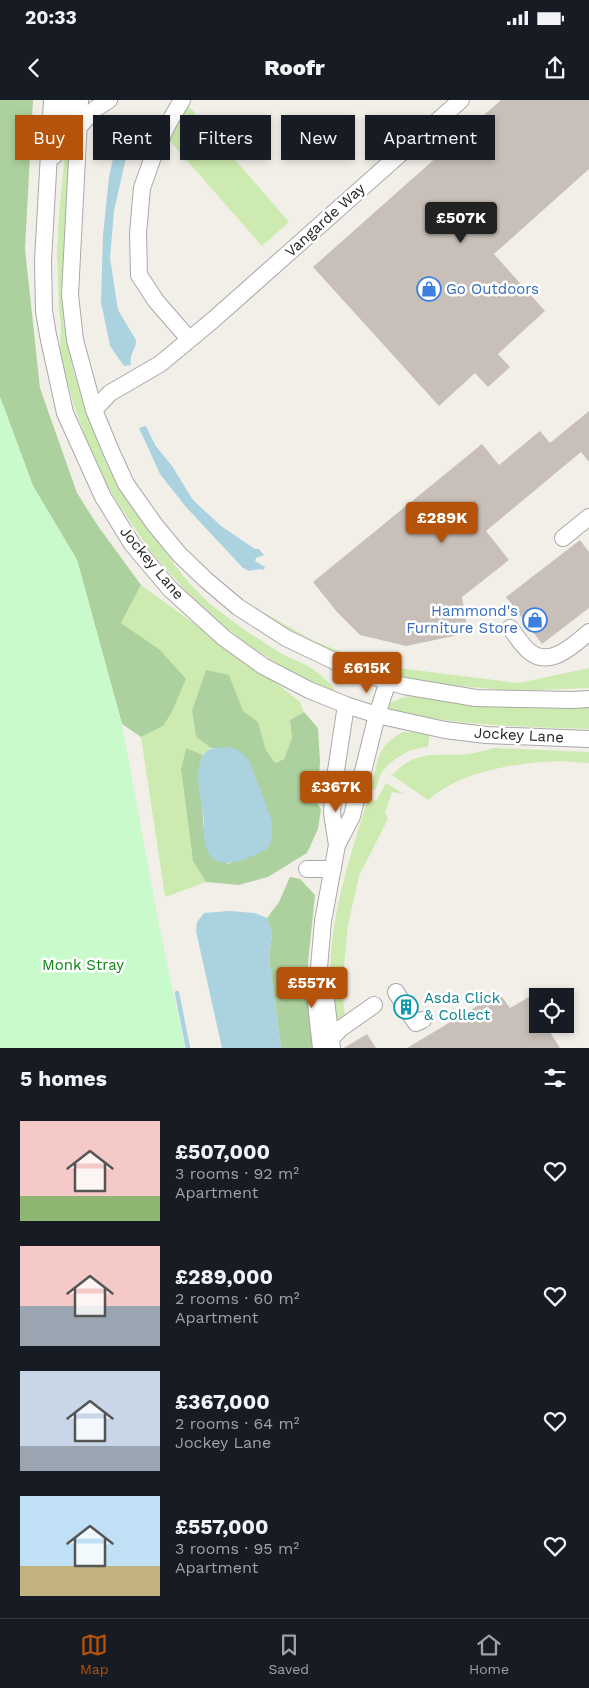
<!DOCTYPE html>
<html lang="en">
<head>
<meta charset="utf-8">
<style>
	body { margin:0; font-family:"Work Sans",sans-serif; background:#242831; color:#f1f3f6; height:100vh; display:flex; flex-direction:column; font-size:19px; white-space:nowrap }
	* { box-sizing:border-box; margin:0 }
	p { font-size:16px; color:#9ea1a6 }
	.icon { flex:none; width:28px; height:28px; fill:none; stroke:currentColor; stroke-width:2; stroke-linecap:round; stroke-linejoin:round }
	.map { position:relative; height:948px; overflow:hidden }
	.drawer { display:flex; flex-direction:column; background:#171b24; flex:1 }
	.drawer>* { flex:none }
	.guide { position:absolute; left:15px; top:15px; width:560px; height:45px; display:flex; gap:10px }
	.buttons { position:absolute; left:529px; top:888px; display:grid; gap:10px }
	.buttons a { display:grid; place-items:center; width:45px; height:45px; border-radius:0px; background:#171b24; box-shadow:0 2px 8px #0003; font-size:25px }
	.price { position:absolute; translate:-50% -42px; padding:0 11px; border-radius:5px; background:#b45309; color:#fff; font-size:16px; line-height:32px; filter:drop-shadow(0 1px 2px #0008) }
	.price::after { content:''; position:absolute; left:50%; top:30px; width:15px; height:11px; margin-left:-8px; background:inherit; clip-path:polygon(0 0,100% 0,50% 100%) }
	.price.current { background:#222; color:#fff }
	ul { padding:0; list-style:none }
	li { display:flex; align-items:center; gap:15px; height:125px; padding:0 20px }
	li span { display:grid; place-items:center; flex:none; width:140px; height:100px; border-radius:0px; color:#555 }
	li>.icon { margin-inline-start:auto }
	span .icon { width:60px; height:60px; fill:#fffc; stroke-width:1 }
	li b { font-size:21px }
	h2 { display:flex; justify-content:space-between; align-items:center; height:60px; padding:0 20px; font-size:21px }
	.tag { padding:0 18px; border-radius:0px; background:#171b24; box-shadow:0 2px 8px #0003; font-size:18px; line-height:45px }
	.tag.current { background:#b45309; color:#fff }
	.status { display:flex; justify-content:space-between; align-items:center; height:35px; padding:0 25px; background:#171b24; direction:ltr }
	.status svg { height:14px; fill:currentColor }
	header { display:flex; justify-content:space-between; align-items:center; height:65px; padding:0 20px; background:#171b24; font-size:22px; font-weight:800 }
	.dock { display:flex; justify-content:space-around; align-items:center; height:70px; border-top:1px solid #363941; background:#171b24; font-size:14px; color:#9ea1a6 }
	.dock a { display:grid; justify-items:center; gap:2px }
	.dock .current { color:#b45309 }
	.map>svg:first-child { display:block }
</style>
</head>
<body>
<div class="status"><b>20:33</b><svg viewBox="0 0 49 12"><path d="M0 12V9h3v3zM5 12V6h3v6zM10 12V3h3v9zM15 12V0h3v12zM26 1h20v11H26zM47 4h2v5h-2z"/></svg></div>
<header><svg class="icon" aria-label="back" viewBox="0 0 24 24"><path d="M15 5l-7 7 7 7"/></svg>Roofr<svg class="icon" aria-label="share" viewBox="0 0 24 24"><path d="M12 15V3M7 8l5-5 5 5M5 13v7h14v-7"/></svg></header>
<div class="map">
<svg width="589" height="948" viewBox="0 0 589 948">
	<rect width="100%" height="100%" fill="#f2efe9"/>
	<path fill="#cdebb0" d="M188,5l101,117 -27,24 -94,-107z
		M67,33h4l-8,130 2,59 9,51 32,89 21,36 50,70 14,17 18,18 37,28 36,23 26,12 14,10 12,12 1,4 -8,-2 -39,-20 -40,-25 -29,-23 -34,-32 -34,-38 -34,-50 -22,-39 -21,-57 -14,-52 1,-30 -2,-14 -2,-58 2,-38z
		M141,485l138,100 21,17 4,10 -14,8 2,18 -8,21 -9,4 -9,-13 -8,-28 -15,-10 -14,-36 -23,-5 -14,39 4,27 15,11 -8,7 -17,-7 -5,21 12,92 13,21 -41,15 -24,-160 22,-11 8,-12 -50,-91z
		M261,511l53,30 42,17 42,10 121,15 70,-15v20l-74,3 -67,-6 -41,-7 -60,-21 -34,-14 -39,-22z
		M409,596c60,10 119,13 180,10v23c-69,-2 -137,-4 -204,-19l1,-4c7,-5 14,-8 23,-10z
		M403,632l27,1 -2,14c-17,1 -34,10 -45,24 -4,5 -5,12 -7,18l-5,-1c7,-27 5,-42 32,-56z
		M494,648l95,4v11c-15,-1 -31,-3 -46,-1 -39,3 -85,12 -115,38l-36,-25c26,-27 42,-18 76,-21 8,-1 18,-4 26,-6z
		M386,683l18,11 -12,-2 -7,21 3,6 -29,57 -11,49 -6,62 3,31 -10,7c-3,-24 -6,-48 -4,-73 4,-52 22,-104 37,-154l8,3z"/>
	<path fill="#add19e" d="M0,0h33l-8,149 15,139 37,105 21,33 43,59 -20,38 39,27 26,29 -15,35 -8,12 -22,11 -19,-13 -45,-164 -44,-74 -33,-89z
		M206,570l23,5 14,36 15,11 8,28 9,13 9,-4 8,-21 -2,-18 14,-8 14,16 2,34 -3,41 4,6 -3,20 -11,24 -18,11 -21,13 -29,8 -33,-3 -13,-21 -12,-92 5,-21 17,7 -4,13 6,75 23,21 40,-16 -49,-100h-8l-15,-11 -4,-27z
		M290,777l10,2 15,16 -7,68 3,66 4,19h-34l-12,-90 3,-25 -5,-15 12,-16z"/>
	<path fill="#c8facc" d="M0,297l33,89 44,74 45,164 37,201 26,123h-185z"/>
	<path fill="#aad3df" d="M123,33l7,2v5l-16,71 -4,47 8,52 18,30c0,11 -7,12 -5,25l-7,1 -14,-20 -9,-44 2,-67 6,-58 8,-37z
		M146,326l9,19 17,21 21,34 28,26 34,23h4l5,6 -8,3 -1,3 10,6 -2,3 -3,-1 -11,2 -6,-3 -57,-61 -26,-33 -21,-46z
		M230,647l8,3 11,10 23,61v17l-4,10c-20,11 -55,29 -63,-4 -2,-10 0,-21 -2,-31 -2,-18 -10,-39 0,-57 5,-10 17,-8 27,-9z
		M229,811l26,2 12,5 5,15 -3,25 12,90h-59l-26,-117 1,-9 7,-9z"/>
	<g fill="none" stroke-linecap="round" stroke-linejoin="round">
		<path stroke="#aad3df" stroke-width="4.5" d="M177,893l11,55"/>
	</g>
	<path fill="#c7bfb8" d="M501,0h88v69l-95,85 51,57 -47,43 12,13 -22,20 -13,-14 -36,33 -126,-139z
		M589,311v51l-8,-10 -95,79 23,29 -47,37 6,36 -62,13 -46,-11 -23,-23 -24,-30 169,-138 17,21 41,-34 10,12z
		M580,440l9,12v56l-47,36 -36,-47z
		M499,893l11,15 19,-11 4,6 5,-2v23h7l15,24h-153z
		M367,934l9,14h-32z"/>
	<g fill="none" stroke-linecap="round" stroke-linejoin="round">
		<g stroke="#a9a9a9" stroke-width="18">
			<path id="minor" d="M52,0l-9,161 1,50 4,24 17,78 38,84 29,47 38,45 54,49 39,28 46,24 37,15 31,10 68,15 41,5 103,4
				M80,0l-10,195 5,45 19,70 17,41 15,33 29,41 24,29 27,26 32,27 48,31 67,32 51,16 72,12 98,2 15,-1
				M182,0l-14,24 -13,27 -13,37 -4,45 1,42 17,26 33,38
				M78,28l17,-19 14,-9
				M54,56l9,-28 2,-22 3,-6
				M94,310l16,-17 50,-29 53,-44 248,-220
				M563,438l26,-21
				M510,528c6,7 12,18 20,24 20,16 44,-7 59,-20
				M337,745l-5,-32 2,-29 12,-79
				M307,769h26
				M325,892l7,56
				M396,892l6,10
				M409,913l7,10 7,-3
				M331,939l9,-10 34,-24
				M321,948l-5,-45 7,-82 14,-76 15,-29 25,-101 11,-34"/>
		</g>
		<use href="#minor" stroke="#fff" stroke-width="16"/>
	</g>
	<defs>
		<g id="shop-ring" transform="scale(1.25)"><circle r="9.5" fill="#fff" stroke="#3f7fe0" stroke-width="1.5"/><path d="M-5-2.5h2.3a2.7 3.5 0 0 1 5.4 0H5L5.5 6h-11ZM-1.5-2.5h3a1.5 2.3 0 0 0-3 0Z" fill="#3f7fe0"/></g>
		<g id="building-ring" transform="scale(1.25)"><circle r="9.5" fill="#fff" stroke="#0f9aa8" stroke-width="1.5"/><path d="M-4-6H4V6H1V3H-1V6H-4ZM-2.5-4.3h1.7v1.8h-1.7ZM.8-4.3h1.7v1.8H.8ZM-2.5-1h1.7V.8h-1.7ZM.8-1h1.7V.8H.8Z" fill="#0f9aa8"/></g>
	</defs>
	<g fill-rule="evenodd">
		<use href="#shop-ring" x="429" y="189"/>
		<use href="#shop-ring" x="535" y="520"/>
		<use href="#building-ring" x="406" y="907"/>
	</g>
	<g text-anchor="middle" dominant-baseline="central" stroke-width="5" stroke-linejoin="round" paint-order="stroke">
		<g font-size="15" fill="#222" stroke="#fff">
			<text transform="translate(325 120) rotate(-42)">Vangarde Way</text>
			<text transform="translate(152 463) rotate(50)">Jockey Lane</text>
			<text transform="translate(519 635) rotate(3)">Jockey Lane</text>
		</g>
		<g font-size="15" fill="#366cbe" stroke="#fff" text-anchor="start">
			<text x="446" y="189">Go Outdoors</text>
			<text x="518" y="511" text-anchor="end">Hammond's<tspan x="518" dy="17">Furniture Store</tspan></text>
		</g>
		<g font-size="15" fill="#0c8416" stroke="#fff">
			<text x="83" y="865">Monk Stray</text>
		</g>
		<g font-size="15" fill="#0d838f" stroke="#fff" text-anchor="start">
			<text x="424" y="898">Asda Click<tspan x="424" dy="17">&amp; Collect</tspan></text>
		</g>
	</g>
</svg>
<div class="buttons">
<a><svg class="icon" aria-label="locate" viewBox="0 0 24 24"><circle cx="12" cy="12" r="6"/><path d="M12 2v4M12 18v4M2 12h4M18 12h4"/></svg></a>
</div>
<b class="price current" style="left:461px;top:144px">£507K</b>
<b class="price" style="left:442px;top:444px">£289K</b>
<b class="price" style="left:367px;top:594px">£615K</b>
<b class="price" style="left:336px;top:713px">£367K</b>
<b class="price" style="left:312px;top:909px">£557K</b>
<div class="guide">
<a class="tag current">Buy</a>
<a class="tag">Rent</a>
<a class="tag">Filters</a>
<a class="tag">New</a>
<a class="tag">Apartment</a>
</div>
</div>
<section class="drawer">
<h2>5 homes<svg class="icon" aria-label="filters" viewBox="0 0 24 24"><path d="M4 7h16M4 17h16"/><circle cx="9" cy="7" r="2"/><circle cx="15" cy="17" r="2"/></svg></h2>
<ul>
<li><span style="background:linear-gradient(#f6c9c9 75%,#8fb573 0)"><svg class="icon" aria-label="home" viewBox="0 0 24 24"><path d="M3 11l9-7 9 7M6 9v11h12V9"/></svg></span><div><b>£507,000</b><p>3 rooms · 92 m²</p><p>Apartment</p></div><svg class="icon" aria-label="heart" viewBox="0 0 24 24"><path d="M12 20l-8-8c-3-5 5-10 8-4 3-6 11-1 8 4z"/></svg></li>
<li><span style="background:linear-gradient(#f6c9c9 60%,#9aa5b1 0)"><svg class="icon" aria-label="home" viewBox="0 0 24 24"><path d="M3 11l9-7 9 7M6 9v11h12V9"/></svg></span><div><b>£289,000</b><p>2 rooms · 60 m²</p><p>Apartment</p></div><svg class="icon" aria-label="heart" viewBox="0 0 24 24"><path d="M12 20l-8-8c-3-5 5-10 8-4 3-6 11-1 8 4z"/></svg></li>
<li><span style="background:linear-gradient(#c9d6e8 75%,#9aa5b1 0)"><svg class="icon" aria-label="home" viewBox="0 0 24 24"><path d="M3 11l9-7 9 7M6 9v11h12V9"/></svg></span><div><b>£367,000</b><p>2 rooms · 64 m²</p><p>Jockey Lane</p></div><svg class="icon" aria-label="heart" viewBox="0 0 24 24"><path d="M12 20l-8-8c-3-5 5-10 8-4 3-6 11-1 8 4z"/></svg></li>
<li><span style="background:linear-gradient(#bfe0f5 70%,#c2b280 0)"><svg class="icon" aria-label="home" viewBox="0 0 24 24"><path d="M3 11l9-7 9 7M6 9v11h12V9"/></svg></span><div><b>£557,000</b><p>3 rooms · 95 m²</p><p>Apartment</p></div><svg class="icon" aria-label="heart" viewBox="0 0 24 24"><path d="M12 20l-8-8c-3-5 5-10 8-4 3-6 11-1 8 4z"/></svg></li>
</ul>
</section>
<nav class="dock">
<a class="current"><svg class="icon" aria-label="map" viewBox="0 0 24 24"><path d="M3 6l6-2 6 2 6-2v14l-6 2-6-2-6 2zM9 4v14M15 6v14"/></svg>Map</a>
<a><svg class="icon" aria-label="saved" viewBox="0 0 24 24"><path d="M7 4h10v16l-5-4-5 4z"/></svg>Saved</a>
<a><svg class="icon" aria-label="home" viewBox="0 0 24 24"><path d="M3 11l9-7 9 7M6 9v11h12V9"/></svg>Home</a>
</nav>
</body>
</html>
